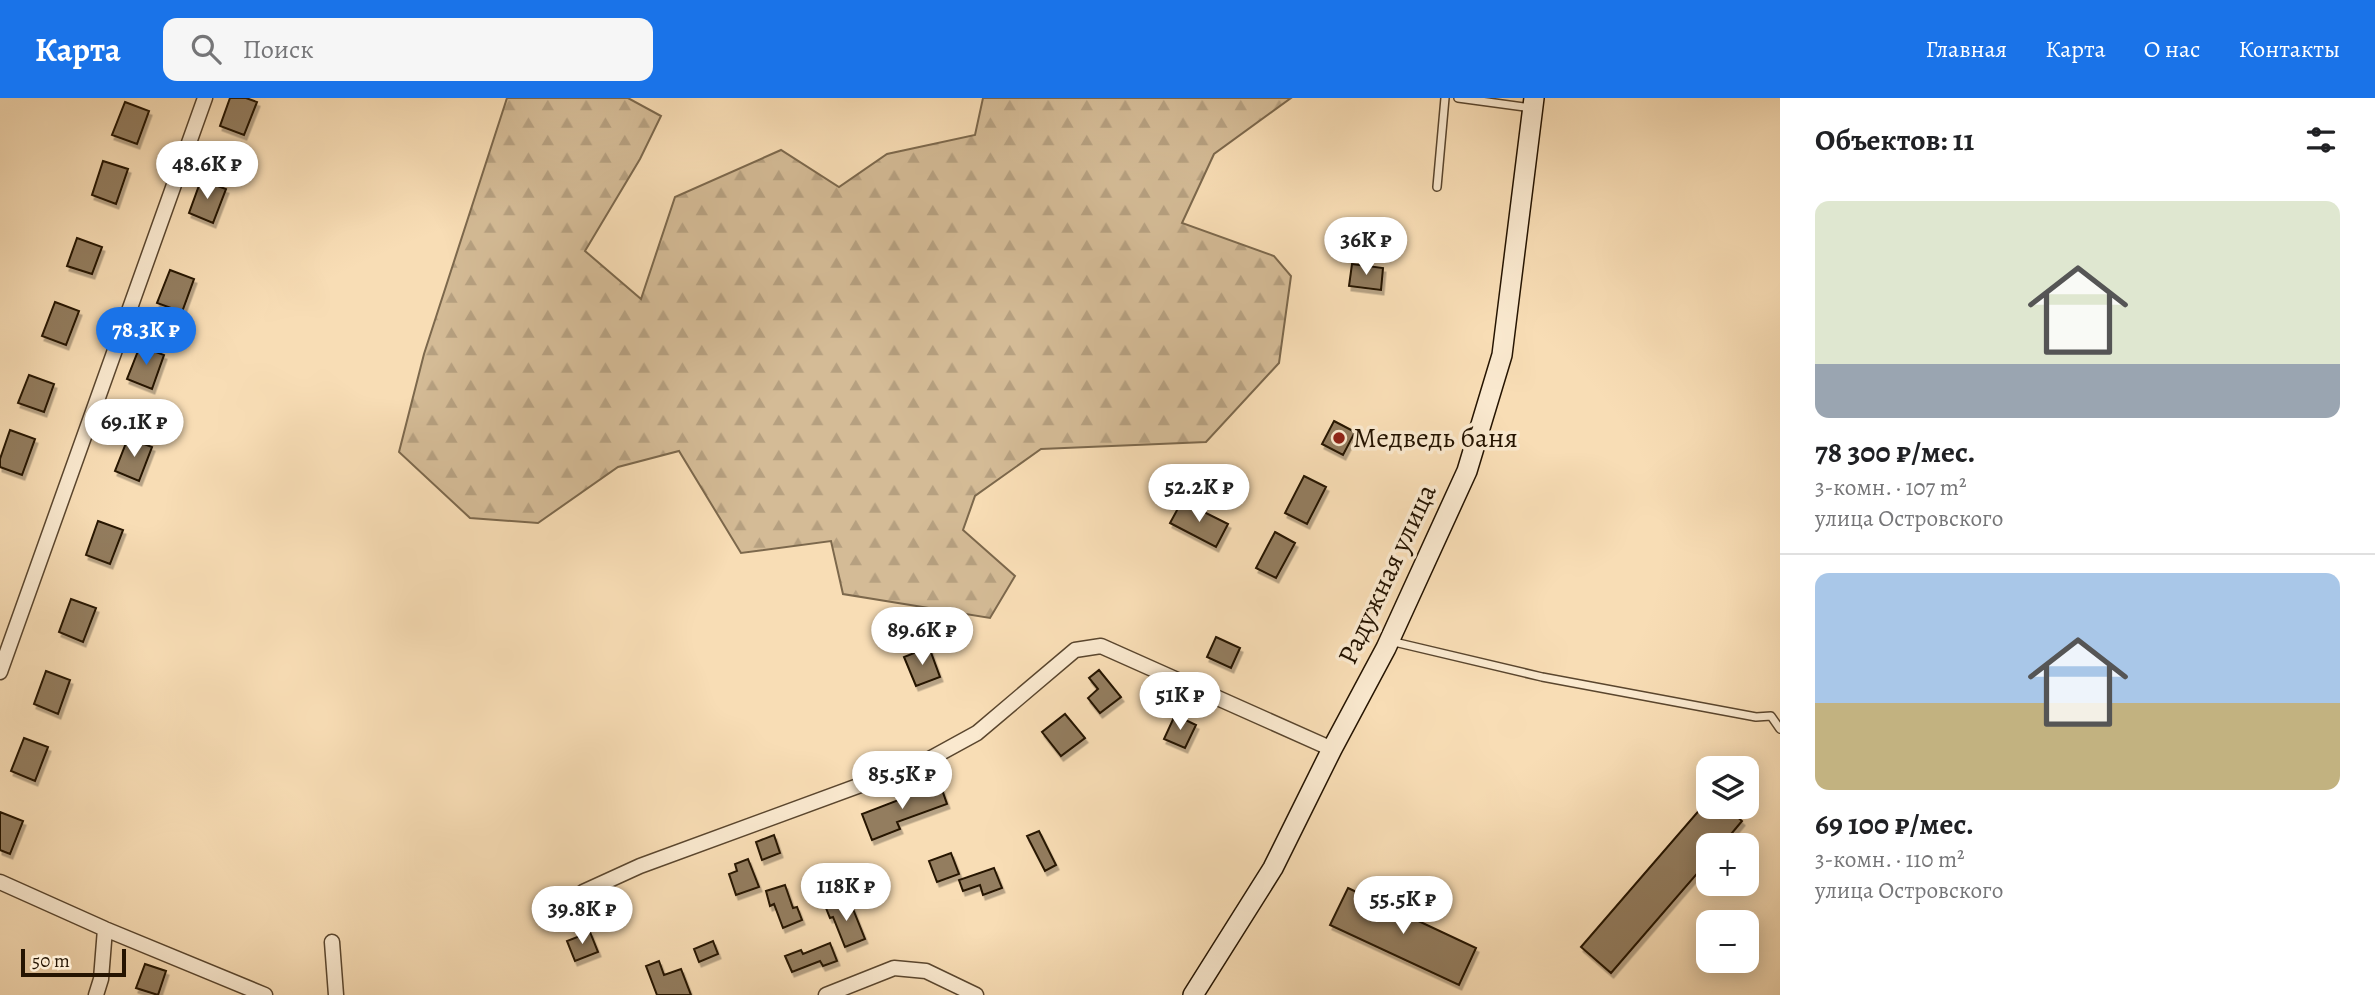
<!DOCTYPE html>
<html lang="ru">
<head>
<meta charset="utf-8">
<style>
	body { margin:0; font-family:Alegreya,serif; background:#f6f6f6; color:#202124; height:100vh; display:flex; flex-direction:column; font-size:26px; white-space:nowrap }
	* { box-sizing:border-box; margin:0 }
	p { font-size:23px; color:#757577 }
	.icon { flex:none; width:38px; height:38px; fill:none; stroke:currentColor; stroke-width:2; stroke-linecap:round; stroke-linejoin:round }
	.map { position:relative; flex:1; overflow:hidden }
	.side { display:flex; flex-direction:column; background:#fff; width:595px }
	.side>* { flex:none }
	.fabs { position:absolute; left:1696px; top:658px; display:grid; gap:14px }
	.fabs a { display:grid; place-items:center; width:63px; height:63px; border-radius:14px; background:#fff; box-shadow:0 4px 18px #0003; font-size:35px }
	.scale { position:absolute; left:21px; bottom:18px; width:105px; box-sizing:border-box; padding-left:7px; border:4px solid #251401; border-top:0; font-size:19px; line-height:24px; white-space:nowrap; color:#251401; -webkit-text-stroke:5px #fae9cf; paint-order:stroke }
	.price { position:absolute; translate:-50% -60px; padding:0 16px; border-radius:24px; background:#fff; color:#222; font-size:23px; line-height:46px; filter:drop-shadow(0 2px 4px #0008) }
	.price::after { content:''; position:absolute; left:50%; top:42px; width:21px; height:16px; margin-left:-10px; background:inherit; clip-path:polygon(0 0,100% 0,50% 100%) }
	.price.on { background:#1a73e8; color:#fff }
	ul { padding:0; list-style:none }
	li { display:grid; align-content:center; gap:14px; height:371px; padding:0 35px }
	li+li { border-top:2px solid #e0e0e0 }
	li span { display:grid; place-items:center; height:217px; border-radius:14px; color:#555 }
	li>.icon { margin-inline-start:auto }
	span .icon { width:126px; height:126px; fill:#fffc; stroke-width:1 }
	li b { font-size:30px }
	h2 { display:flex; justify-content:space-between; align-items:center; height:84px; padding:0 35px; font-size:30px }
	header { display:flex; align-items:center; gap:42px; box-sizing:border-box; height:98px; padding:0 35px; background:#1a73e8; color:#fff }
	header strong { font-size:33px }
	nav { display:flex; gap:38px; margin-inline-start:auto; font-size:24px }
	.search { width:490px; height:63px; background:#f6f6f6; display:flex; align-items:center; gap:18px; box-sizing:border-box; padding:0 24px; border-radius:14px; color:#757577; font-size:26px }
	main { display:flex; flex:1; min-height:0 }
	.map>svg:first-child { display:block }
</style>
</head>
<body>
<header>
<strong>Карта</strong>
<div class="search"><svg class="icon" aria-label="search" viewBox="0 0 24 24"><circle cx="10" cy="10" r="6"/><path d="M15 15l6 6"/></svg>Поиск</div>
<nav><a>Главная</a><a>Карта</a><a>О нас</a><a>Контакты</a></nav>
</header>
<main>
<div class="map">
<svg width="1780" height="897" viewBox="0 0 1780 897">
	<defs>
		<pattern id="forest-firs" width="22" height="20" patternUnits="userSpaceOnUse" patternTransform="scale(1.75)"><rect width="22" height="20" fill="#d4bb96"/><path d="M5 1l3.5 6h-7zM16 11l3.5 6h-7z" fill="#b6a080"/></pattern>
		<filter id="shadow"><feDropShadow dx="2.5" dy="4.5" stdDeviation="0" flood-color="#0004"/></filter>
	</defs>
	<rect width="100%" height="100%" fill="#f8ddb5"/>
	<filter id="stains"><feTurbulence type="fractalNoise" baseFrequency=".00286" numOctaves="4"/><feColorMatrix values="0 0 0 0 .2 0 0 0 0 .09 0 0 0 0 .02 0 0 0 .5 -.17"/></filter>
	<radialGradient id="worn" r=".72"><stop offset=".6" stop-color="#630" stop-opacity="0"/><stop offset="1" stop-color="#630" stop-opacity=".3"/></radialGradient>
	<path fill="url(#forest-firs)" stroke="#7c684c" stroke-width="2" d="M507,0h121l33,18 -21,43 -55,92 56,48 34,-102 106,-47 58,37 48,-33 88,-19 8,-37h308l-77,56 -32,69 92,33 17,20 -12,87 -73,79 -165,7 -66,47 -12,34 52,46 -25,42 -147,-24 -12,-53 -90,12 -62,-102 -61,16 -80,56 -68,-5 -71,-66 25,-98z"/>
	<path fill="#937d5f" stroke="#251401" stroke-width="2" filter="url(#shadow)" d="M230,0h16l11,4 -13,33 -24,-9z
		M125,4l24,9 -12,33 -25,-9z
		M103,63l25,8 -12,35 -24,-9z
		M201,82l25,9 -13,34 -24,-10z
		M77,140l25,9 -10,27 -25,-8z
		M1352,166l31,4 -2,22 -32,-4z
		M170,172l24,9 -12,33 -25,-9z
		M55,204l24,9 -13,34 -24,-9z
		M140,248l24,9 -12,34 -25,-10z
		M29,277l25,9 -10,28 -26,-9z
		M1334,323l21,11 -12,23 -21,-11z
		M10,332l25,9 -13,36 -22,-8v-8z
		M128,340l24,9 -13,34 -24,-10z
		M1304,378l22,11 -19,37 -22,-11z
		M1182,403l46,23 -12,23 -46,-24z
		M98,423l25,9 -13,34 -24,-9z
		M1275,434l20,11 -19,35 -20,-10z
		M71,501l25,9 -13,34 -24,-10z
		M1216,539l24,11 -9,20 -24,-11z
		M929,549l11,30 -24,9 -12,-29z
		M1099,572l22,27 -21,16 -12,-15 10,-9 -9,-11z
		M46,573l24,9 -12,34 -24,-10z
		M1065,616l20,24 -24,18 -19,-24z
		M1175,617l21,10 -11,23 -21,-9z
		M24,640l24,9 -13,34 -24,-10z
		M940,686l7,20 -50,18 3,7 -28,11 -10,-26z
		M1702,709h24l16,14 -20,24h-14v16l-97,112 -30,-26z
		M0,714l23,9 -13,33 -10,-4z
		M1039,733l17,34 -11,6 -18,-35z
		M774,737l6,18 -18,7 -6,-18z
		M951,755l8,21 -22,8 -8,-21z
		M748,761l11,28 -23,8 -7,-21 8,-3 -2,-7z
		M852,769l6,16 16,-6 5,13 -29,12 -11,-31z
		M994,770l8,20 -19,7 -3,-10 -17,6 -4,-11z
		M785,787l8,23 4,-1 5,13 -19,8 -9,-24 -4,2 -4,-15z
		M1348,790l128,60 -17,37 -129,-60z
		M849,801l16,40 -20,8 -12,-30 -3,1 -4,-10z
		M590,834l8,20 -23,9 -8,-20z
		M713,843l5,13 -19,8 -5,-13z
		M830,845l7,18 -14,5 -3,-5 -28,11 -7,-16 16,-6 2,4z
		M659,863l5,14 17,-6 10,26h-34l-11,-29z
		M145,866l21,7 -8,24 -22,-7z"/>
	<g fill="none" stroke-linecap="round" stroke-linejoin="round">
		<g stroke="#5a462e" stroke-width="10">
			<path id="lane" d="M1458,0l74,10
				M1437,89l8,-89
				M1390,543l152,36 214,40 15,-1 9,13"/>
		</g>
		<g stroke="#5a462e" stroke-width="17">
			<path id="street" d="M0,574l205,-574
				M0,784l105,47 160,66
				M583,794l57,-26 286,-105 51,-28 98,-83 26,-4 231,103
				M332,844l4,53
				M96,897l5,-16 4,-50
				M826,897l68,-27 32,3 50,24"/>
		</g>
		<g stroke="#251401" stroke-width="22">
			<path id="secondary" d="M1193,897l80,-127 59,-119 54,-101 81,-177 35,-116 32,-257"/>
		</g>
		<use href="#lane" stroke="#fae9cf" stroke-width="7"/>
		<use href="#street" stroke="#fae9cf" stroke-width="14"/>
		<use href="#secondary" stroke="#fae9cf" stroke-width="19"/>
	</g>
	<circle fill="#8f2418" stroke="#fae9cf" stroke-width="2.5" cx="1339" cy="340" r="7"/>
	<g text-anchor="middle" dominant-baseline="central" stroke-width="7" stroke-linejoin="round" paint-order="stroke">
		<g font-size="28" fill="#251401" stroke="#fae9cf" text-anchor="start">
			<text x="1353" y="340">Медведь баня</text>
		</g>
		<g font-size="28" fill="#251401" stroke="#fae9cf">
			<text transform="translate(1387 476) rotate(-65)">Радужная улица</text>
		</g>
	</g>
	<rect width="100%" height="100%" filter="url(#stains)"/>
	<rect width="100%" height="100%" fill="url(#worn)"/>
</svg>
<div class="fabs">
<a><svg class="icon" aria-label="layers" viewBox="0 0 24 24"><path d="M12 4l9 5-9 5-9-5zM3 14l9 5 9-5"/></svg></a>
<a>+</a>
<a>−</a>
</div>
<div class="scale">50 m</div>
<b class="price" style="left:207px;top:103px">48.6K ₽</b>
<b class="price" style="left:1366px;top:179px">36K ₽</b>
<b class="price on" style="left:146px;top:269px">78.3K ₽</b>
<b class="price" style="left:134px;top:361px">69.1K ₽</b>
<b class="price" style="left:1199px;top:426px">52.2K ₽</b>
<b class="price" style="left:922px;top:569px">89.6K ₽</b>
<b class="price" style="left:1180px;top:634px">51K ₽</b>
<b class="price" style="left:902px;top:713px">85.5K ₽</b>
<b class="price" style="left:846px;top:825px">118K ₽</b>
<b class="price" style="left:1403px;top:838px">55.5K ₽</b>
<b class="price" style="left:582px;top:848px">39.8K ₽</b>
</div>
<section class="side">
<h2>Объектов: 11<svg class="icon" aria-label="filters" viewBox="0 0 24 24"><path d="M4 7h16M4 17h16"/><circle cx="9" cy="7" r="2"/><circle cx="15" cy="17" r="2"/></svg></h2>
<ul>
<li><span style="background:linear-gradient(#dfe7d0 75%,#9aa5b1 0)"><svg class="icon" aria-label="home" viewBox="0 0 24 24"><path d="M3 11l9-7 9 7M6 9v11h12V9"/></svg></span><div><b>78 300 ₽/мес.</b><p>3-комн. · 107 m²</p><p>улица Островского</p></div></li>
<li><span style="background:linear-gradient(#a9c7e8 60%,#c2b280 0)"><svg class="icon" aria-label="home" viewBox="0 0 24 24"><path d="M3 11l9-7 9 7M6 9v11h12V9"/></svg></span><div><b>69 100 ₽/мес.</b><p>3-комн. · 110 m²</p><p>улица Островского</p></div></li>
</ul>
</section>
</main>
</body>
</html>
